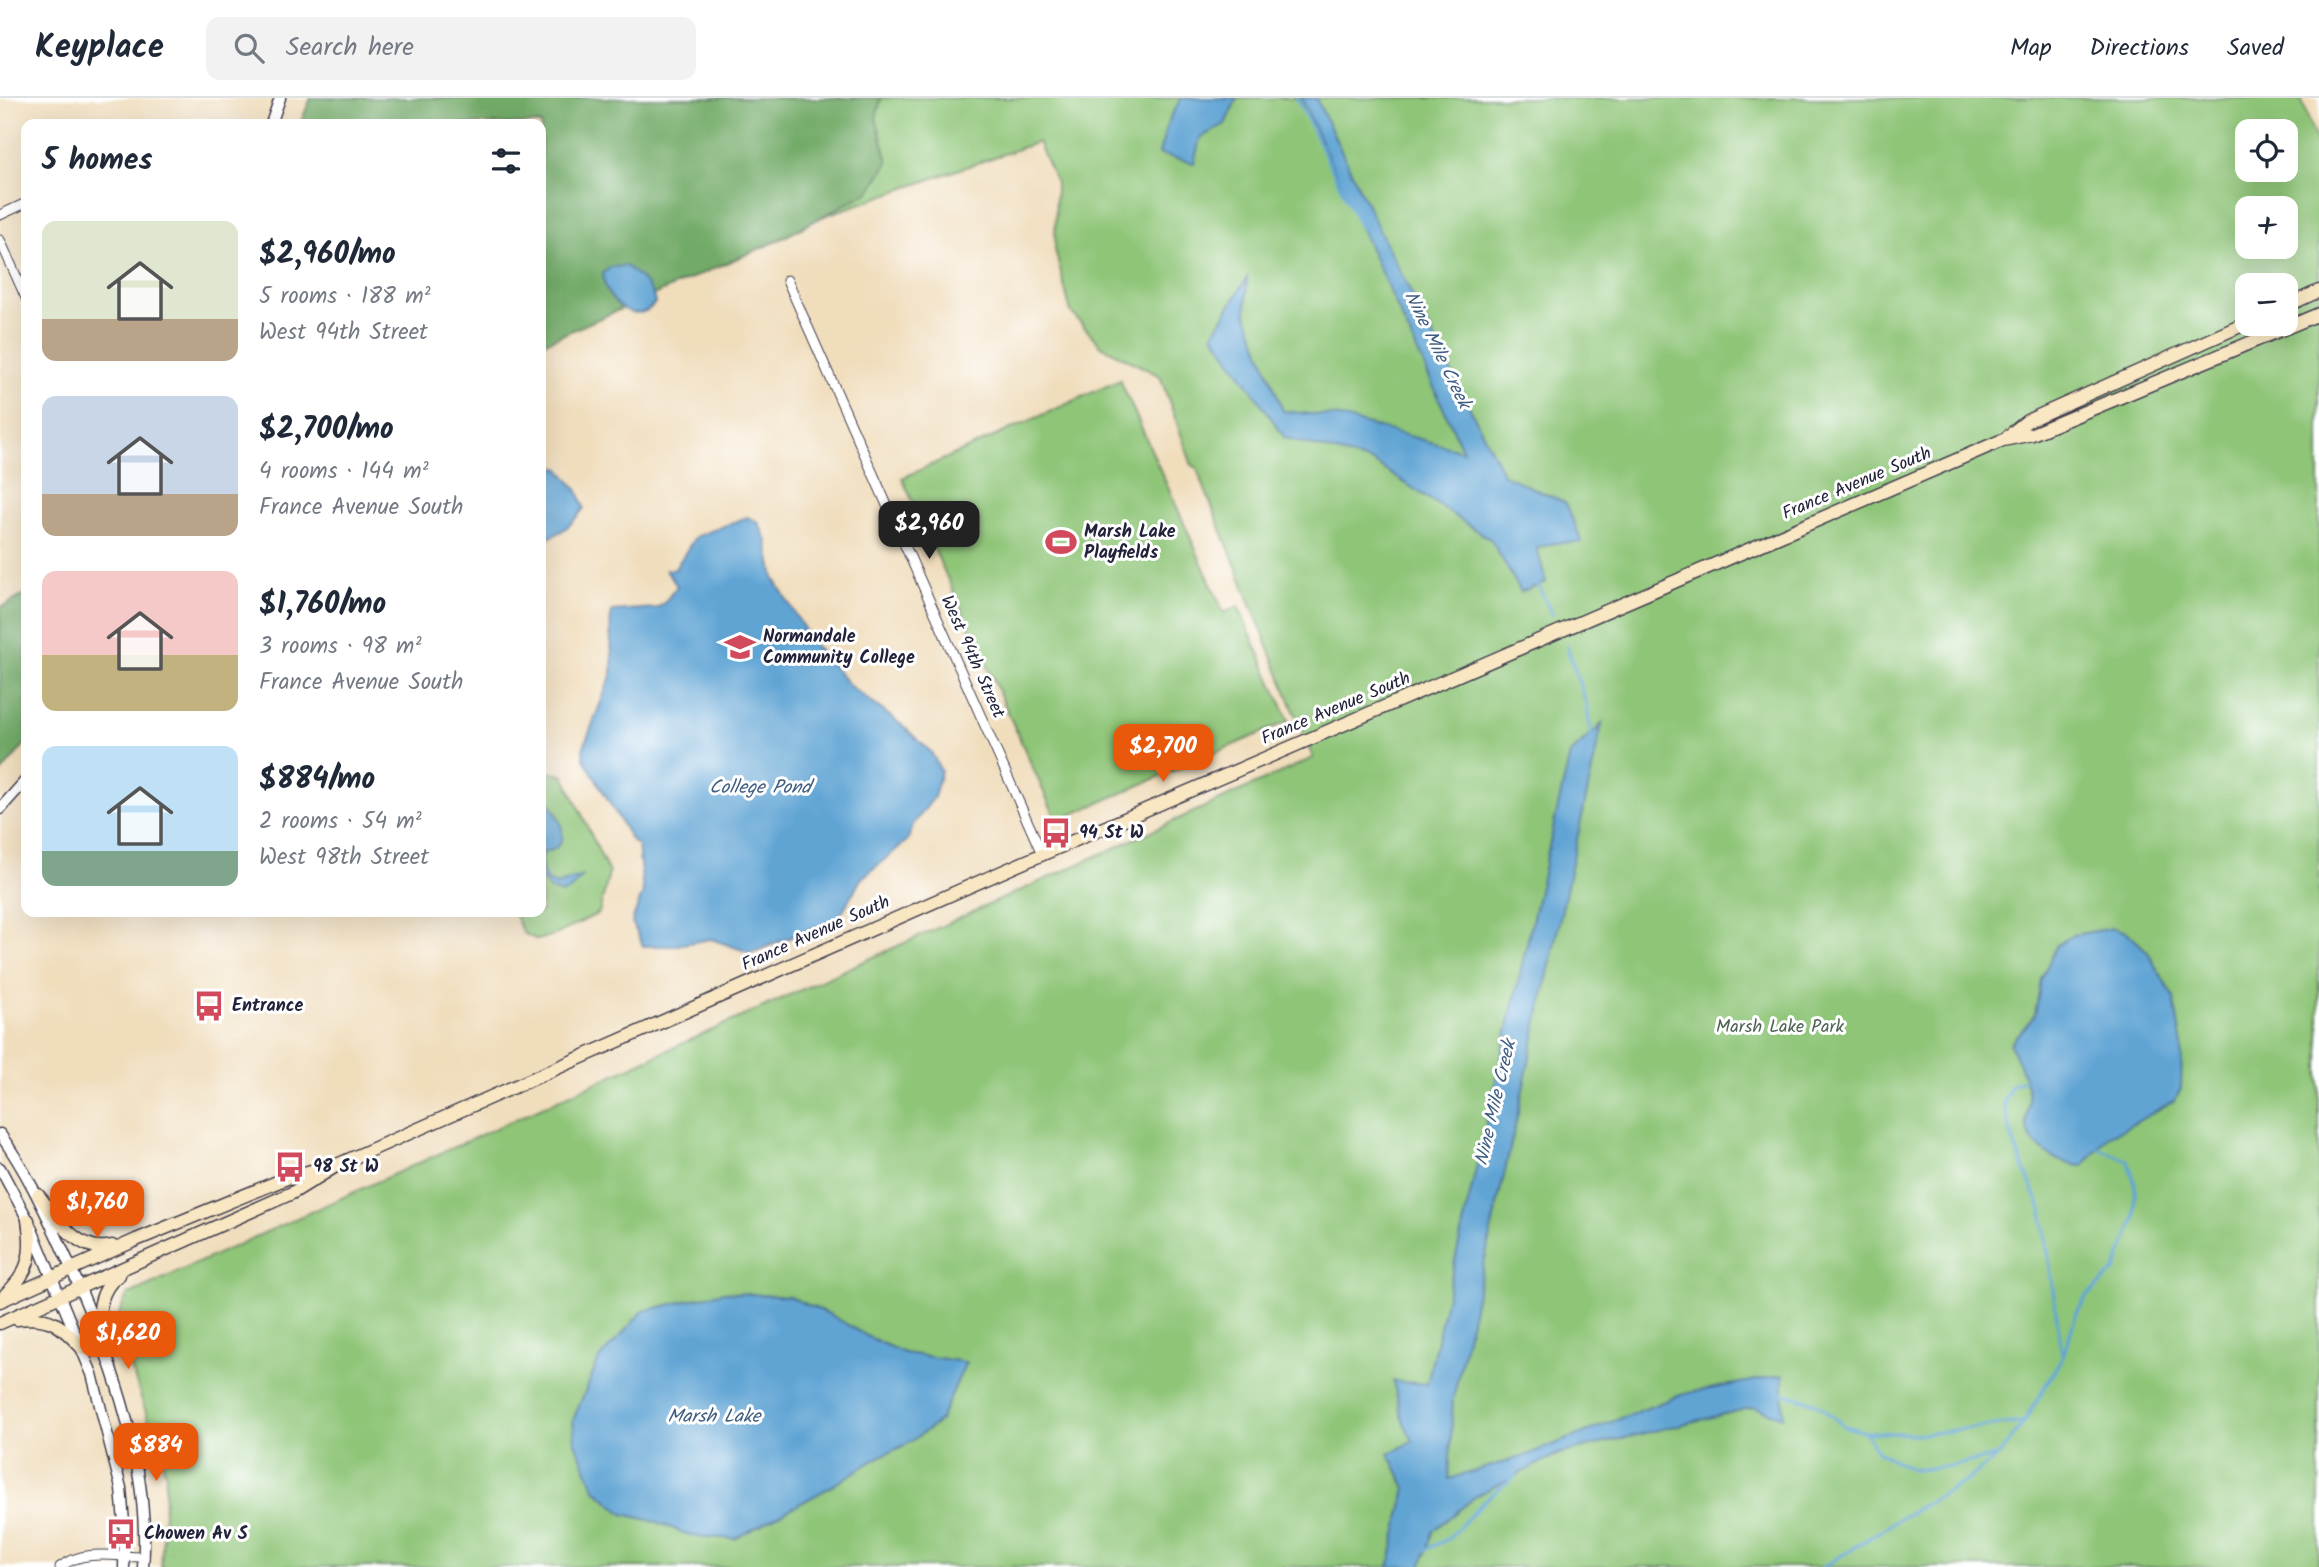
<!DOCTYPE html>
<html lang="en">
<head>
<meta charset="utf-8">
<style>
	body { margin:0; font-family:Kalam,sans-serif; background:#f2f2f3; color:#1f2937; height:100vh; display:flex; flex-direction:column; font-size:26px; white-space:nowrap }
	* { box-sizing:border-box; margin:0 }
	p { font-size:23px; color:#747a83 }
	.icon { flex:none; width:38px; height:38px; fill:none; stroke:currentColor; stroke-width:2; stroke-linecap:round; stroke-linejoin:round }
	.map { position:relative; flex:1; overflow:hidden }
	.side { position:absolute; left:21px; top:21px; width:525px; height:798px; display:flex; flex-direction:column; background:#fff; border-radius:14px; box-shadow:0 7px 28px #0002 }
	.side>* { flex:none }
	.fabs { position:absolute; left:2235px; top:21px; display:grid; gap:14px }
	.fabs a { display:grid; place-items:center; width:63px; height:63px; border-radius:14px; background:#fff; box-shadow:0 7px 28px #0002; font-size:35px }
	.price { position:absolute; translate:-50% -60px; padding:0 16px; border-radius:14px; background:#ea580c; color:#fff; font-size:23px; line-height:46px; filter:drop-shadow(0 2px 4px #0008) }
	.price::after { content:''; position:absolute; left:50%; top:42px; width:21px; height:16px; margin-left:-10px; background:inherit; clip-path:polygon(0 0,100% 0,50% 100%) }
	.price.selected { background:#222; color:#fff }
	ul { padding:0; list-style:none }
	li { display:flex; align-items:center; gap:21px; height:175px; padding:0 21px }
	li span { display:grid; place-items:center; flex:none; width:196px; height:140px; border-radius:14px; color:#555 }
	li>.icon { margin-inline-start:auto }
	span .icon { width:84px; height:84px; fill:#fffc; stroke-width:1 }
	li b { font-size:30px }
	h2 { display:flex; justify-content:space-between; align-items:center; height:84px; padding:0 21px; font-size:30px }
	header { display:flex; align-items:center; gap:42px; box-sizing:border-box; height:98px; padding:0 35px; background:#fff; border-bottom:2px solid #e0e1e3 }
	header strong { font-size:33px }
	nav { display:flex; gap:38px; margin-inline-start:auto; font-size:24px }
	.search { width:490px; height:63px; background:#f2f2f3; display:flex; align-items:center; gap:18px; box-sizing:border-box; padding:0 24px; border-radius:14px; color:#747a83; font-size:26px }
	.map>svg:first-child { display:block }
</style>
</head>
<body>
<header>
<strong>Keyplace</strong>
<div class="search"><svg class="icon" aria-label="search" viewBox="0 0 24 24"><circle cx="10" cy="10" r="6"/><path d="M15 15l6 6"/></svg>Search here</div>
<nav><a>Map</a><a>Directions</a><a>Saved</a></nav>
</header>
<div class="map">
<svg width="2319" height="1469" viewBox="0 0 2319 1469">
	<rect width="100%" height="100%" fill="#fff"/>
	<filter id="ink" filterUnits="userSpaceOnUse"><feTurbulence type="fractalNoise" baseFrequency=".0143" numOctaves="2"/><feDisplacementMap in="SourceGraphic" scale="14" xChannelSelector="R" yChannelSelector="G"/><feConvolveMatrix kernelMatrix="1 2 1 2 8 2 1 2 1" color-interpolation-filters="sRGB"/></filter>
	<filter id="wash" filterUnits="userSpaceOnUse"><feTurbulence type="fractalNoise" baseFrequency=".00686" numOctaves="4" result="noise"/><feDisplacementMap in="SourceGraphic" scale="28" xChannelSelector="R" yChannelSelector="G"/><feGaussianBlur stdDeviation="1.57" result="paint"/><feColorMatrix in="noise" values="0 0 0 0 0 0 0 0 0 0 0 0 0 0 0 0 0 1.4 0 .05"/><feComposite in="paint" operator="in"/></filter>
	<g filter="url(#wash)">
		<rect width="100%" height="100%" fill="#f0ddbc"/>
		<path fill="#8ec577" stroke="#587459" stroke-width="2" fill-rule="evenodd" d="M721,0h1580l18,52v1417h-2158l5,-93 -50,-153 11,-26 1186,-537 -117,-291 -4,-2 -32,-89 -59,-30 -30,-34 -16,-62 1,-68 -18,-40 -260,90zM2247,33h39v39h-39zM2247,110h39v39h-39zM2247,187h39v39h-39z
			M1120,282l104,233 14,-7 51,115 -232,100 -155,-343z
			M541,671l23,7 45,97 -10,40 -42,21 -20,6 -14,-7 -10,-21h28z"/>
		<path fill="#72aa68" stroke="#4a6652" stroke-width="2" d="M311,0h570l-5,20 12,44 -18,29 -93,50 -236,103v-220h-241z
			M26,496v149l-26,31v-166z"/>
		<path fill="#60a4d4" stroke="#416388" stroke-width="2" d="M1181,0h56l-12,26 -25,14 -6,25 -35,-9 9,-32z
			M1301,0h15l68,142 120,235 62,28 16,39 -27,1 -18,5 9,34 -25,10 -30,-52 -118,-78 -88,-24 -72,-104 34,-56 -1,35 37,98 57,6 123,34z
			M626,168c12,10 27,21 29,37 -3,3 -5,6 -9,8 -22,9 -44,-18 -43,-38l8,-6z
			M549,369l10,1 19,23 6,17c-14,20 -23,24 -43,34v-71z
			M747,419l11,5 9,19 7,37 37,63 39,45 52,39 29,27 10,19 -7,26 -21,28 -5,15 -47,39 -23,40 -87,34 -40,-14 -40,7h-28l-11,-24 11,-30 -5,-46 -6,-5 -48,-82 -1,-10 29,-76c2,-21 -5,-41 0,-62l45,-3 7,-5 13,-17 -11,-16 9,-1 20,-32z
			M1602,626l-88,407 -61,268 -4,80 75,-23 159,-62 100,-19v42l-29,-10 -196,47 -82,42 -42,34 -13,37h-32l17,-79 -17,-34 24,-13 -11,-22 -9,-38 34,3 143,-630z
			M541,695c16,14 37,55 3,59 -5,11 -2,19 3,29l10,4 26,-9 -12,13 -9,5 -12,-4 -9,-12z
			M2112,830l15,4 20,19 27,47 8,48 -1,42 -6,12 -51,29 -15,6 -26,31c-22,0 -55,-19 -57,-43 0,-9 4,-19 3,-27 -2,-17 -13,-36 -19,-52l25,-29 6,-36 16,-34 16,-10z
			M724,1194l66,5 39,17 43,25 32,14 62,9 -27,60 -32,22 -28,13 -50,31 -94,51 -44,-3 -34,-14 -34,-8 -28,-25 -20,-46 -2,-23 26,-61 44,-48z"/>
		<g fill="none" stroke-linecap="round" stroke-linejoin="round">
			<path stroke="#60a4d4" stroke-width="3.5" d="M1297,0l64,130
				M1537,485l15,31
				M1567,549l19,56 6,36
				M2023,982l-12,6 -7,16 3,18 9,29 26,62 20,143
				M1781,1295l35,10 28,23 21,6 58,2 101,-12
				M1865,1334l13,20 35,18 38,-4 46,-10
				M1425,1452l23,-11 39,-41 28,-22
				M1823,1469l83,-52 59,-33 34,-27 25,-33 39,-66 14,-44 10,-16 28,-25 20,-54v-33l-7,-23 -30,-13"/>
		</g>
	</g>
	<g filter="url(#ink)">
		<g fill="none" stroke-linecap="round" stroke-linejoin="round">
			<g stroke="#413e4e" stroke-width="11">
				<path id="minor" d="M0,117l26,-12
					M0,142l26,58
					M787,182l255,574
					M60,1469c25,-19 55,-10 84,-10"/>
			</g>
			<g stroke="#413e4e" stroke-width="13">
				<path id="tertiary" d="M271,26l9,-26
					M0,711l26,-29
					M0,1036c25,35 43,73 61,112 44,95 91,215 82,321
					M0,1070l28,52 64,154 29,114 4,46 -1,33"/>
			</g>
			<g stroke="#413e4e" stroke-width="15">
				<path id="secondary" d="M2286,208l33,-15
					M2006,340l21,-17 220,-98
					M38,1097c18,22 40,60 74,51
					M5,1197c26,-24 28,-43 23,-75
					M0,1203l136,-61 151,-62 38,-11
					M17,1221c34,-4 44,6 66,30
					M0,1225l292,-130 47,-29 681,-300 983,-424 29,-6 287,-120
					M100,1240c-1,-24 -3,-47 19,-63"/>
			</g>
			<use href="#minor" stroke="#fff" stroke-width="9"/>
			<use href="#tertiary" stroke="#fff" stroke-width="10"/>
			<use href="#secondary" stroke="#f9e7c3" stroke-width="12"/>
		</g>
	</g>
	<defs>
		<g id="stadium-bare" transform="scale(2.415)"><path d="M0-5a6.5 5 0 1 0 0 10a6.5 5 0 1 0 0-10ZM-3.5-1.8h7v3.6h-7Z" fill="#d1495b" stroke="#fff" stroke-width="2.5" paint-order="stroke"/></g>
		<g id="university-bare" transform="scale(2.415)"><path d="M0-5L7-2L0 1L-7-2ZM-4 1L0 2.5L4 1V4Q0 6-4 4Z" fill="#d1495b" stroke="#fff" stroke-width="2.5" paint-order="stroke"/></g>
		<g id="bus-bare" transform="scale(2.415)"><path d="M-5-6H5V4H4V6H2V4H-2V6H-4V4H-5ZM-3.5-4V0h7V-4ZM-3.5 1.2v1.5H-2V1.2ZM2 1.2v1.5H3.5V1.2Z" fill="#d1495b" stroke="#fff" stroke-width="2.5" paint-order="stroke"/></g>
	</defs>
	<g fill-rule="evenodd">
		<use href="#stadium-bare" x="1061" y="444"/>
		<use href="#university-bare" x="740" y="549"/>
		<use href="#bus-bare" x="1056" y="735"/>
		<use href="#bus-bare" x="209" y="908"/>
		<use href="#bus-bare" x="290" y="1069"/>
		<use href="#bus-bare" x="121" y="1436"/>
	</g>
	<g text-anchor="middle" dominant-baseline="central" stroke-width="6" stroke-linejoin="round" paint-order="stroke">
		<g font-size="18" fill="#22223b" stroke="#fff">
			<text transform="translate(1857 386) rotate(-23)">France Avenue South</text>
			<text transform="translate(972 559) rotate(66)">West 94th Street</text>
			<text transform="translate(1336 611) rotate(-23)">France Avenue South</text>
			<text transform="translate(816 836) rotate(-24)">France Avenue South</text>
		</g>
		<g font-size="18" font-weight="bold" fill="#22223b" stroke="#fff" text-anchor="start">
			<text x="1084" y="434">Marsh Lake<tspan x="1084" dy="21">Playfields</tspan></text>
			<text x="763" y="539">Normandale<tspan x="763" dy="21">Community College</tspan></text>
			<text x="1079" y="735">94 St W</text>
			<text x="232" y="908">Entrance</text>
			<text x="313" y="1069">98 St W</text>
			<text x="144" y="1436">Chowen Av S</text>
		</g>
		<g font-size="18" fill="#4d6353" stroke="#fff">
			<text x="1780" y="929">Marsh Lake Park</text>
		</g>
		<g font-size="19" font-style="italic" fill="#3e5c80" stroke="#fff">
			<text transform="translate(1437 252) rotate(64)">Nine Mile Creek</text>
			<text x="760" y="690">College Pond</text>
			<text transform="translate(1496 1005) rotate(-77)">Nine Mile Creek</text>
			<text x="714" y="1319">Marsh Lake</text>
		</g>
	</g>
</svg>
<div class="fabs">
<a><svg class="icon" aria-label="locate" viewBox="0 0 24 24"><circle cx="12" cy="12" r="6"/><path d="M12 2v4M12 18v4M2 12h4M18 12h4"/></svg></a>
<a>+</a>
<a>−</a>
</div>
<b class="price selected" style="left:929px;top:463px">$2,960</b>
<b class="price" style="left:1163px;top:686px">$2,700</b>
<b class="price" style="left:97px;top:1142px">$1,760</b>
<b class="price" style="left:128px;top:1273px">$1,620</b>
<b class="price" style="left:156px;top:1385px">$884</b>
<section class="side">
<h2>5 homes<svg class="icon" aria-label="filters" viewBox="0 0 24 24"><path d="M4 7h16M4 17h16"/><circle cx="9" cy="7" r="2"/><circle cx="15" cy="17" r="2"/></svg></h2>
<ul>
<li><span style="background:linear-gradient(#dfe7d0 70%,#b9a48a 0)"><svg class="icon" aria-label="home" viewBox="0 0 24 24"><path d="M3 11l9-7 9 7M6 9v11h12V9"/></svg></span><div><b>$2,960/mo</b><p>5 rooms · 188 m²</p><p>West 94th Street</p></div></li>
<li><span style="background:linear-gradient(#c9d6e8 70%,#b9a48a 0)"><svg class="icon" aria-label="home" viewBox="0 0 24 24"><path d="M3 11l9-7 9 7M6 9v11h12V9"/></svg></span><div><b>$2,700/mo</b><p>4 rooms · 144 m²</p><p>France Avenue South</p></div></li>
<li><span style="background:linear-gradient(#f6c9c9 60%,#c2b280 0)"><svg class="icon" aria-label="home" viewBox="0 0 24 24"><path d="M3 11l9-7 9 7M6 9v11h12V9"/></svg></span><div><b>$1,760/mo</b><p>3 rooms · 98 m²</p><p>France Avenue South</p></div></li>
<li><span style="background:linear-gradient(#bfe0f5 75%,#7fa58c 0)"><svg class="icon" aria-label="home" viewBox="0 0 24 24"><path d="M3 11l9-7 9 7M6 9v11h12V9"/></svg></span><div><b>$884/mo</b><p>2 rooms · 54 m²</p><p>West 98th Street</p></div></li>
</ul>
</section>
</div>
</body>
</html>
